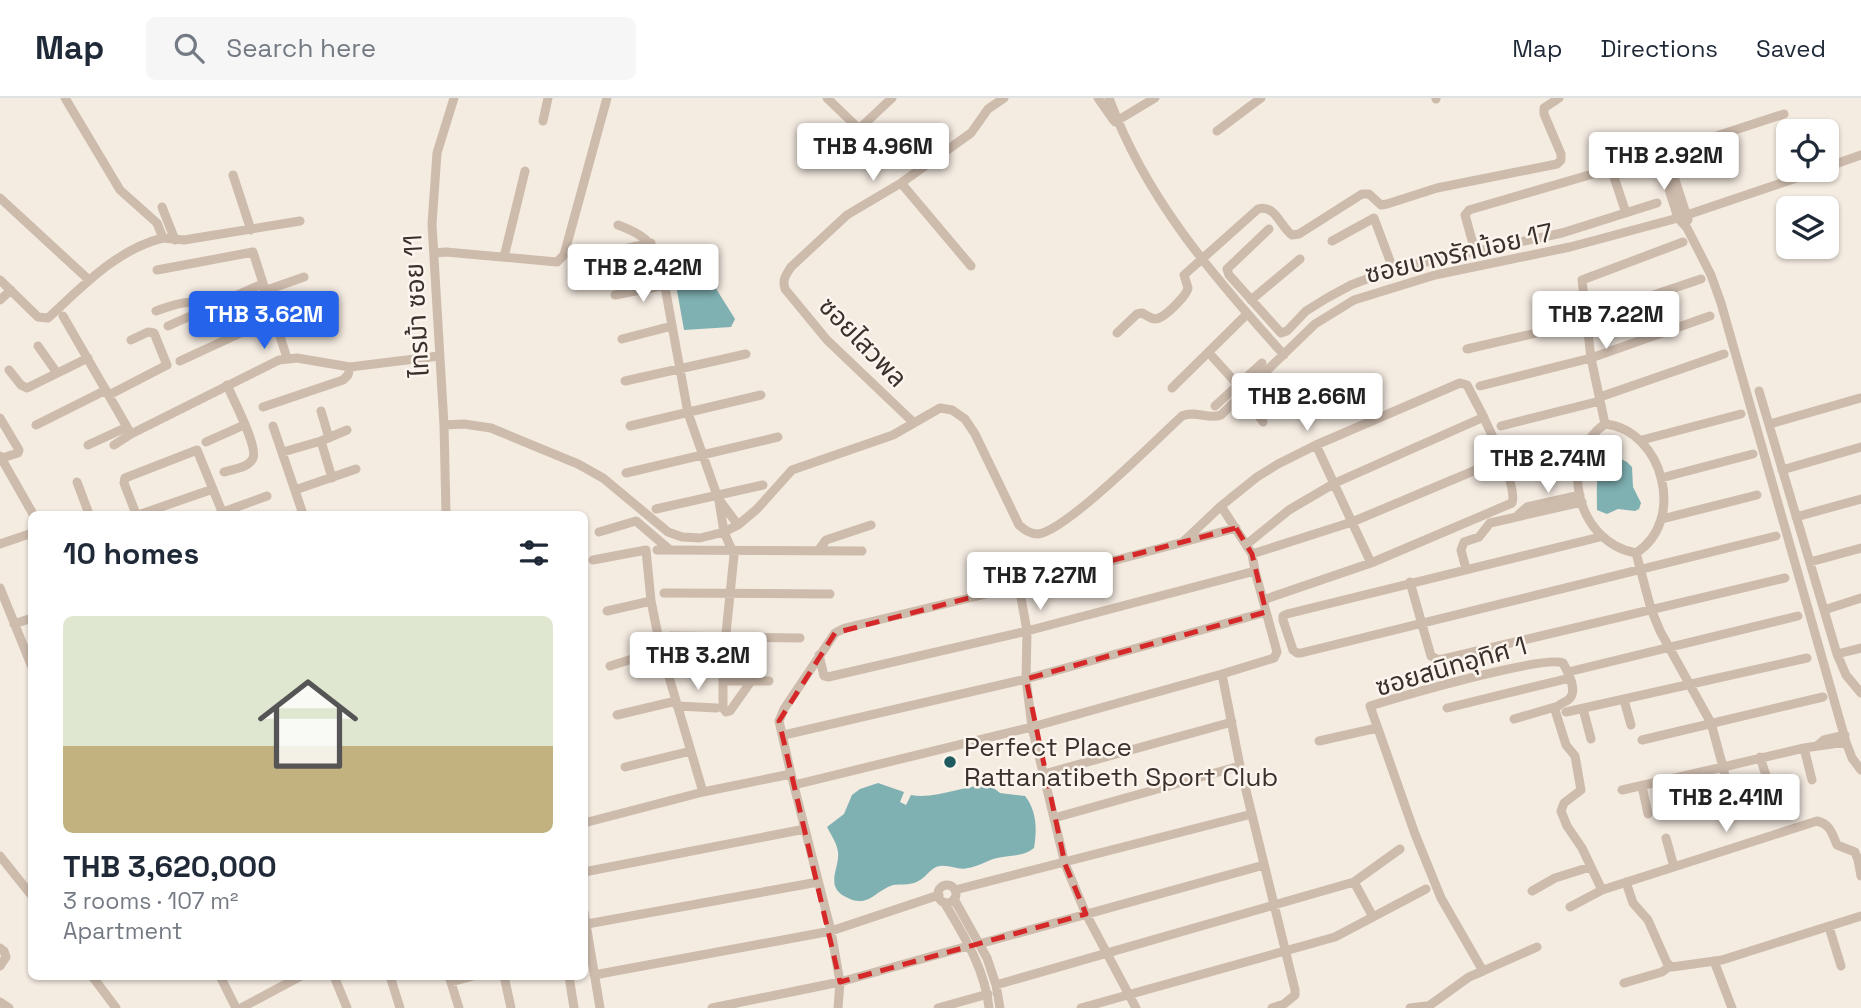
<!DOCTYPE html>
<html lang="en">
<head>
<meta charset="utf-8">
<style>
	body { margin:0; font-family:"Space Grotesk","Noto Sans Thai",sans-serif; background:#f6f6f7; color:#1f2937; height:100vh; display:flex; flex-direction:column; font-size:26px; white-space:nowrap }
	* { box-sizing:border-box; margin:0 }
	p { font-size:23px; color:#747a83 }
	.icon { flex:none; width:38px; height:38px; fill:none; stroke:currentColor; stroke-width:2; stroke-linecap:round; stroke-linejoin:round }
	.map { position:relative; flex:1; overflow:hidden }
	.details { position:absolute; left:28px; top:413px; width:560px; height:469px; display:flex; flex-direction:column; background:#fff; border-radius:10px; box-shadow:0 2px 5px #0004 }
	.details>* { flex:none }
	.buttons { position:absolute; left:1776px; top:21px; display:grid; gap:14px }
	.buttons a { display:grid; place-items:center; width:63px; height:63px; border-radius:10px; background:#fff; box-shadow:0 2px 5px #0004; font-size:35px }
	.price { position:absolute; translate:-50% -60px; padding:0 16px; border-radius:7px; background:#fff; color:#222; font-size:23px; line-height:46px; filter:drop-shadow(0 2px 4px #0008) }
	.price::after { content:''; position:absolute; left:50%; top:42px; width:21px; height:16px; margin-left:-10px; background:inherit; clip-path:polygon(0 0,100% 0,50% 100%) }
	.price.on { background:#2563eb; color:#fff }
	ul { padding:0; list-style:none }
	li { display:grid; align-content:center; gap:14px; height:371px; padding:0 35px }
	li span { display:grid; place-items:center; height:217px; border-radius:10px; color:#555 }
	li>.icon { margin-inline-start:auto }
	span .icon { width:126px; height:126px; fill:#fffc; stroke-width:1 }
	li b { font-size:30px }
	h2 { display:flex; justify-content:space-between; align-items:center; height:84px; padding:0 35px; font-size:30px }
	header { display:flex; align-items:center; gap:42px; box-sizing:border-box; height:98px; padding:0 35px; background:#fff; border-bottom:2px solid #e0e1e3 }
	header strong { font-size:33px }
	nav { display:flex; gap:38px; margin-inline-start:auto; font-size:24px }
	.search { width:490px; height:63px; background:#f6f6f7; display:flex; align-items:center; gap:18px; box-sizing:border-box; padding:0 24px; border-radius:10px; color:#747a83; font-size:26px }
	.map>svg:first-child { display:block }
</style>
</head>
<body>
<header>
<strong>Map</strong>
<div class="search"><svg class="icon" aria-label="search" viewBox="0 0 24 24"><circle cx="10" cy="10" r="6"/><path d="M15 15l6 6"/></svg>Search here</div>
<nav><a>Map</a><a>Directions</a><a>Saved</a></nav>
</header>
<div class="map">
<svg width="1861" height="910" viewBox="0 0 1861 910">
	<rect width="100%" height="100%" fill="#f4ebe1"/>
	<path fill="#7fb0b2" d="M699,170l6,3 30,48 -4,8 -47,3 -9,-51 10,-8z
		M1613,357l14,7 5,5 1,20 8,16 -2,6 -4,2 -17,-2 -11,5 -10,-4c0,-18 -2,-38 7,-53z
		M878,685l26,9 -4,10 6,3 5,-10c24,5 52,-10 79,-10l10,8 25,3c12,15 12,34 9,52 -12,10 -26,6 -41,11 -8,3 -17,8 -25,9 -10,3 -20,-5 -32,-1 -8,4 -12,13 -22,16 -6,2 -14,1 -21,2 -19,6 -25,25 -49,11 -19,-11 -4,-29 -6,-44 -1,-9 -7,-17 -11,-25l17,-13 8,-19 8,-6z"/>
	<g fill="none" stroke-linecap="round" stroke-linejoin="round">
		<path stroke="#cdbbac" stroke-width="9" d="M65,0l55,92 37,33 6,15 21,2 116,-19
			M827,0l29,28 4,2 32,-30
			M1098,0l16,23
			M1109,0c36,100 105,179 175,257
			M1436,0v1
			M543,23l5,-23
			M1115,24l40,-24
			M1217,33l44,-33
			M1666,54l22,68
			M1658,57l20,63 9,10 24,47 10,28 125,439 6,16 9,12
			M1827,69l34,-12
			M1611,70l15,45
			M233,77l18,55
			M901,85l70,83
			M0,100l89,82
			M162,109l13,33
			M618,127c22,8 35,16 43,40l27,148 31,88 5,31 10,23 -11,108v45l3,4 4,-1 22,-31
			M1269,131l-42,40 2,6 52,58 6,-2 19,-20 21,-13 24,-13 42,-16 169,-36 95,-30
			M1332,143l42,-23 19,51
			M615,153l36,-8
			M1475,153l-10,-36 4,-5 189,-55 126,-41
			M434,155l12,-1 111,10 7,-7 43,-157
			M504,159l21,-86
			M157,172l96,-18 34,106
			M0,182l38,37 10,1c34,-31 69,-69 115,-80
			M264,193l40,-14
			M615,197l51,-10
			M0,202l11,-10
			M1251,202l49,-41
			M156,213c19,-7 38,-13 57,-6
			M63,218l68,118
			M1588,219l113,-38
			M168,228l94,-42
			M276,228l42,-14
			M1117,235l20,-19 5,-1c5,2 10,8 17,5 8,-3 28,-23 29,-30l-4,-13 74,-66c17,-5 22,17 34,26l7,-1 63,-40h7l12,11 6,-1 50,-16 120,-24 4,-4v-6l-17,-40v-6l15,-10
			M622,241l50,-13
			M38,248l19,27
			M1467,251l121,-28
			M1209,255l29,32
			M180,263l93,-43
			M9,272l12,15 6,3 61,-30
			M625,283l121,-27
			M1480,288l111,-28 119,-42
			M1172,290l75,-74
			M1759,293l78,263 9,21 15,18
			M1243,296l20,28
			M109,297l58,-30 -13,-32 -6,-1 -17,8
			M1600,299l124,-43
			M1215,308l47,-43
			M263,309l80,-27 5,-5 2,-8
			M321,313l8,27
			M0,320l19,32 -1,3 -16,5
			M913,324l-86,-82 -42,-51c-3,-10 1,-14 6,-22l56,-52 54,-32 70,-50 17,-24 16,-11
			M1605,326c58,6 82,97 31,129 -59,-10 -80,-95 -31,-129z
			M1605,326l-14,-66 -9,-78 101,-38
			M1770,326l90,-26
			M36,327l70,-35
			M444,327l20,-1 27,4 87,36 25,14 65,54 14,5 18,1 24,-6 14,-7 19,-16 35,-39 101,-35 47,-27 12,2 13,9 10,15 44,91c6,5 11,9 19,9 28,-3 119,-95 144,-118 14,-6 26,4 39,-1l94,-91 39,-24 81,-25 135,-28 108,-29 142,-48
			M273,328l30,88
			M630,328l131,-31
			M1501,328l99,-25
			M1642,342l99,-26
			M321,343l11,37
			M206,344l38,-17
			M88,347l39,-18
			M114,347l17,-11 148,-74 18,-2 53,9 89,-11
			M1316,347l55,118
			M283,354l38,-11 26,-11
			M0,358l33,58
			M1516,367l66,-15
			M1782,372l79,-23
			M224,374c9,-3 25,-4 29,-14 5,-12 -20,-59 -26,-73
			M626,375l152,-36
			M1661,380l92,-24
			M77,384l12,32
			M295,392l61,-21
			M720,403l18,24
			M1221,408l31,48 3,17 22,81 -3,6 -52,16 18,92 55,224v5l-11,9 -12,4
			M656,411l107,-24
			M223,414l44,-16
			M136,416l-12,-31 1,-5 72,-28 26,64
			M141,416l72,-25
			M446,416l-2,-89 -12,-201 5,-71 17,-55
			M1518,417l9,-8 53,-12
			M1796,419l65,-18
			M1662,421l95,-24
			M599,434l37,-11 34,29
			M1600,439l-313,77 -4,2v4l10,30 4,3h4l475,-117
			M1184,443l37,-35 36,-29 21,-13 38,-19 144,-62 7,2c11,20 52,99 45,118l-141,60 -108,37
			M0,446l32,-11
			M1247,446l42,-34 46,-27 149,-66
			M657,452l205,1
			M818,453l8,-11 45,-15
			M1636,455l15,56 9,22 51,92 12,44 81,-19 42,-6
			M1252,456l100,-32 150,-63
			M593,462l53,-10 5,51 10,49 42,142
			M1810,464l51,-14
			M1466,471l-5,-19 3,-8 15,-5 11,-14 92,-21
			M1410,484l21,74 8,4 346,-82
			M1019,488l8,45 -1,48 6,48 33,137 21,50 50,94
			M0,490l32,79
			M664,495l166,1
			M1824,512l37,-12
			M607,513l44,-10
			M14,526l18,-6
			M671,538l129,2
			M1837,556l24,-6
			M819,557l5,21 4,1 199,-46 228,-60
			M664,564l53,1
			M610,568l51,-16
			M1568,574l230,-56
			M723,583h46
			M1624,602l7,25
			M677,608l40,2
			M1447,610l123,-30
			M1583,611l8,30
			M1566,614l241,-54
			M617,617l59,-14
			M1514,621l41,-12
			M784,637l242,-56 240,-67
			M1642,642l181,-43
			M1319,643l58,-13
			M1818,647l6,-5 21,-5
			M1804,650l8,32
			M1760,659l11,34
			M625,669l66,-16
			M1044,676l188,-52
			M1681,679l8,27
			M794,687l238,-58 190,-53
			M1642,688l6,28
			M1622,692l101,-23 7,31
			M1054,720l186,-52
			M584,725l119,-31 88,-18
			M1666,740l8,29
			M0,758l32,40
			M1861,761l-3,1 3,16
			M584,774l221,-43
			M1354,784l19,35
			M1626,784l7,21 15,17 19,43 5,4 50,-7 139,-44
			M938 796a9 9 0 1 1 18 0a9 9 0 1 1-18 0Z
			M955,792l297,-76
			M1532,793l23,-13 35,-11
			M954,801l33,59 9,27 4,23
			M944,804c20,34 41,67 45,106
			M1570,809l32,-17 215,-69c13,3 15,12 20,24l18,7 3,8
			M584,814l16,96
			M587,826l231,-42
			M1829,829l12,39
			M979,846l285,-79
			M0,850l4,3 2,6 -6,9
			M1714,863l18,47
			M1483,873l54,-24
			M594,877l237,-44 108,-36
			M92,878l24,32
			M220,878l16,32
			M334,878l13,32
			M390,878l10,32
			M449,878l10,32
			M504,878l7,32
			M569,878l5,32
			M451,884l22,-6
			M1624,885l38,-11 8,-6
			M996,887l358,-103 46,-33
			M0,904l9,6
			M241,910l60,-32
			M712,910l128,-26 128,-36
			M838,910l2,-26 -9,-51 -40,-157 -12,-53 5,-12 51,-76 10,-5 174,-42 217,-58
			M938,910l50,-14
			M1081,910l254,-71 91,-48
			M1410,910l16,-2
			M1426,910l43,-31 14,-6 -42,-73 -26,-64 -45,-128c29,-9 172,-51 193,-43 5,9 16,29 5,37 -6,4 -9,3 -13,10l11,35 9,11 6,34 -17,13 -3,8 6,15 15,22 20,42"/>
	</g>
	<path fill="none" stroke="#d62828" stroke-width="5" stroke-dasharray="14 9" stroke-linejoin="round" d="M1236,430l16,26 14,58 -240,67 39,185 21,50 -246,68 -61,-261 56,-88z"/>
	<circle fill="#1f5a5e" stroke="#fbf5ee" stroke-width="2.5" cx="950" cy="664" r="7"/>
	<g text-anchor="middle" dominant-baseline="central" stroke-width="5" stroke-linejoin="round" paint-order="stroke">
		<g font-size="26" fill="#3b302b" stroke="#fbf5ee">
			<text transform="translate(1459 155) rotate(-13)">ซอยบางรักน้อย 17</text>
			<text transform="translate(416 208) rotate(-93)">ไทรม้า ซอย 11</text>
			<text transform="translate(863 244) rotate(46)">ซอยไสวพล</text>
			<text transform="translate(1451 568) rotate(-16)">ซอยสนิทอุทิศ 1</text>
		</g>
		<g font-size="26" fill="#3b302b" stroke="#fbf5ee" text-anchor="start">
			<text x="964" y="649">Perfect Place<tspan x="964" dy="30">Rattanatibeth Sport Club</tspan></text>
		</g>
	</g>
</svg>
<div class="buttons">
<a><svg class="icon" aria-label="locate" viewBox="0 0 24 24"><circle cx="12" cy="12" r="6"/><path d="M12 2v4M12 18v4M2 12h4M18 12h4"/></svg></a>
<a><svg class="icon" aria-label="layers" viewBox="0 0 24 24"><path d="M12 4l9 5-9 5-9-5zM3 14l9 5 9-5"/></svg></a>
</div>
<b class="price" style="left:873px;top:85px">THB 4.96M</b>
<b class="price" style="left:1664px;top:94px">THB 2.92M</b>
<b class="price" style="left:643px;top:206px">THB 2.42M</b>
<b class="price on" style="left:264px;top:253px">THB 3.62M</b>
<b class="price" style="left:1606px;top:253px">THB 7.22M</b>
<b class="price" style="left:1307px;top:335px">THB 2.66M</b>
<b class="price" style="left:1548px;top:397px">THB 2.74M</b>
<b class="price" style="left:1040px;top:514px">THB 7.27M</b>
<b class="price" style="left:698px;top:594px">THB 3.2M</b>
<b class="price" style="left:1726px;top:736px">THB 2.41M</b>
<section class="details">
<h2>10 homes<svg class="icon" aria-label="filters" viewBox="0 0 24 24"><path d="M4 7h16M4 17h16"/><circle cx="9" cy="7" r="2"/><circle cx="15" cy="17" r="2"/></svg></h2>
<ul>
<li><span style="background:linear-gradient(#dfe7d0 60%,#c2b280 0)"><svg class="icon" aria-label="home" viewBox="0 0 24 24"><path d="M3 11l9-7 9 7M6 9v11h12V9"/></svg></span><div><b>THB 3,620,000</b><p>3 rooms · 107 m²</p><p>Apartment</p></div></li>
</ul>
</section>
</div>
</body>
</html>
